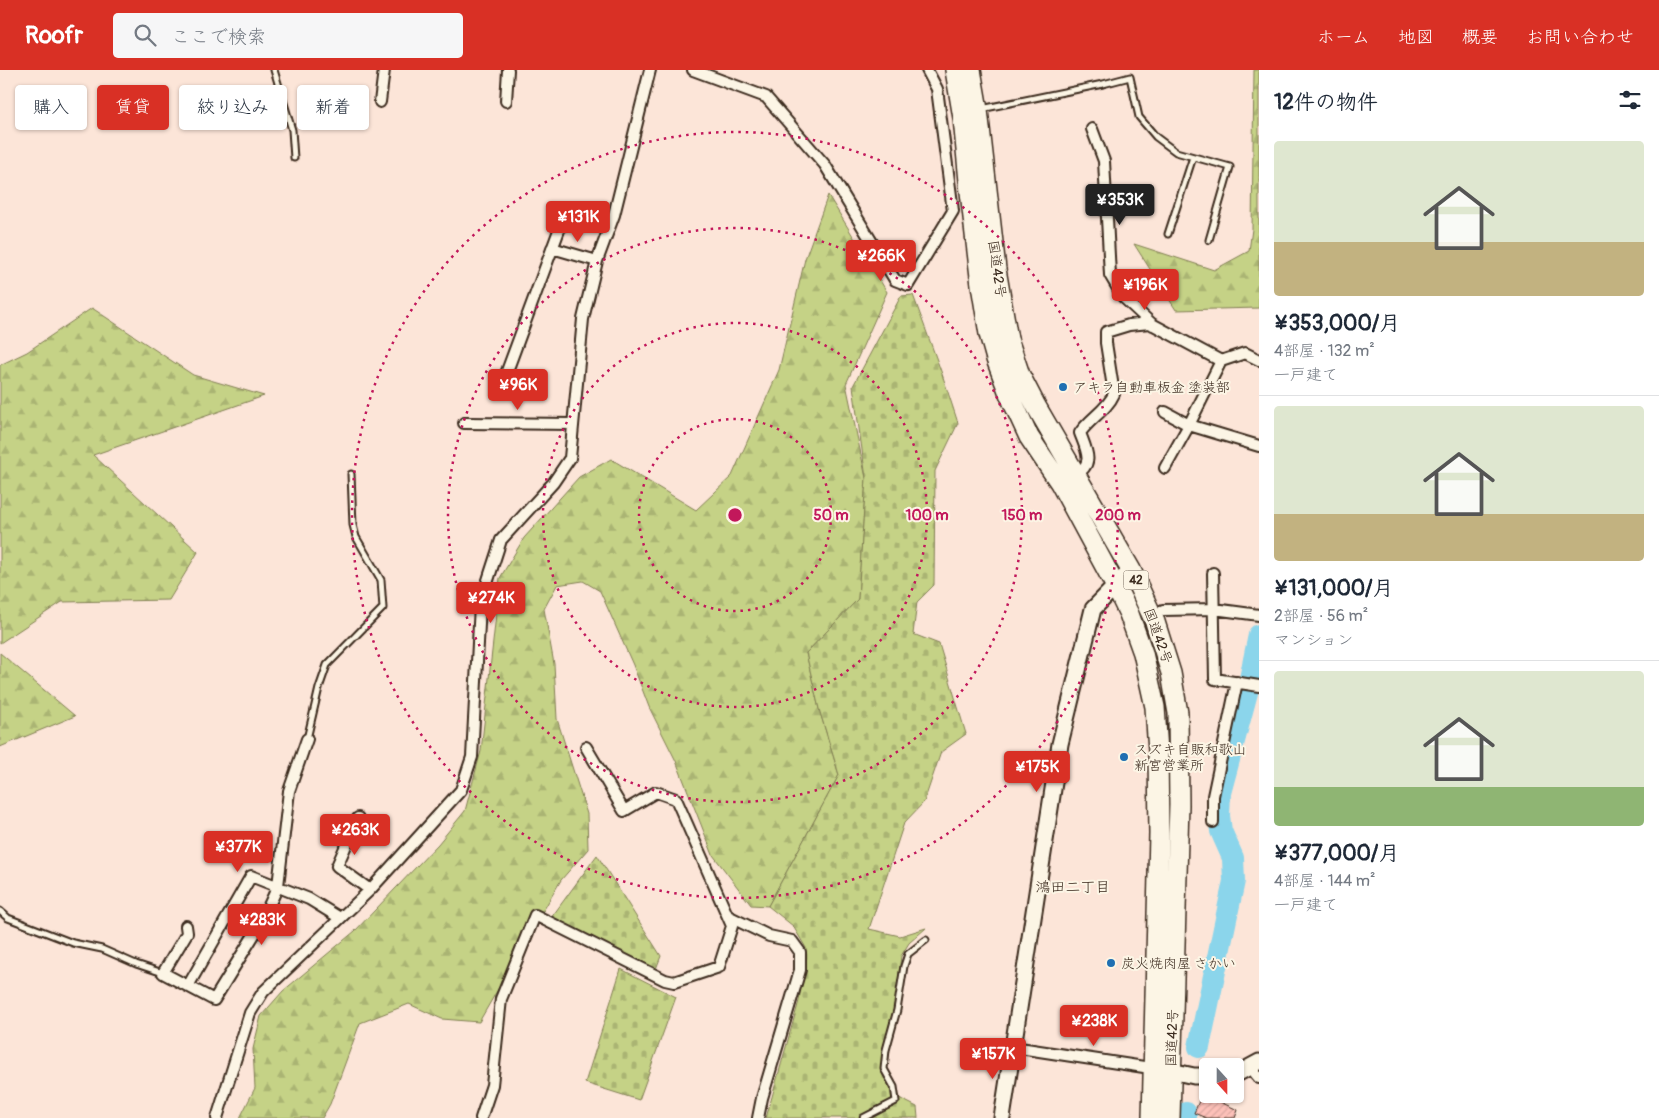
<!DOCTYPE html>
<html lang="ja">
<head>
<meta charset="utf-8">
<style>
	body { margin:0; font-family:Pangolin,"Klee One",sans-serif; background:#f6f6f7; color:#1f2937; height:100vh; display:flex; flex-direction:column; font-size:19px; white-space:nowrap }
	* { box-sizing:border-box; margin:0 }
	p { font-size:16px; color:#747a83 }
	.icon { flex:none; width:28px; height:28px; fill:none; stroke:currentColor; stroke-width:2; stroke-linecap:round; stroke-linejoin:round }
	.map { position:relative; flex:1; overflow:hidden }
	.details { display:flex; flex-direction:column; background:#fff; width:400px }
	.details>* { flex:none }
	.top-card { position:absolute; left:15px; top:15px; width:475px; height:45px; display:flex; gap:10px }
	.needle { width:32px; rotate:159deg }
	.tools { position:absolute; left:1199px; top:988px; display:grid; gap:10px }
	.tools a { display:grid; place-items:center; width:45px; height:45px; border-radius:5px; background:#fff; box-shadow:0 1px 4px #0004; font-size:25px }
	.price { position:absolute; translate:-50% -42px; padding:0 11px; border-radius:5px; background:#d93025; color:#fff; font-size:16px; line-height:32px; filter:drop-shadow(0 1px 2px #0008) }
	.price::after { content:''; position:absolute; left:50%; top:30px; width:15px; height:11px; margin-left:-8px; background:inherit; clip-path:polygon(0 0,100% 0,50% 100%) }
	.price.current { background:#222; color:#fff }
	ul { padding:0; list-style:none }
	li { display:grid; align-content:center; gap:10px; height:265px; padding:0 15px }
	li+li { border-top:1px solid #e0e1e3 }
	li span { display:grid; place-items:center; height:155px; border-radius:5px; color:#555 }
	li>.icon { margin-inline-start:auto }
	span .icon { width:90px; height:90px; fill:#fffc; stroke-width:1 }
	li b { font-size:21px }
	h2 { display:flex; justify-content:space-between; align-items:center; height:60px; padding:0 15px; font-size:21px }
	.chip { padding:0 18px; border-radius:5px; background:#fff; box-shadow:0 1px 4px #0004; font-size:18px; line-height:45px }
	.chip.current { background:#d93025; color:#fff }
	header { display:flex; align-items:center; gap:30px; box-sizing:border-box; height:70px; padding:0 25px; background:#d93025; color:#fff }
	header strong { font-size:24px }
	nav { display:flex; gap:28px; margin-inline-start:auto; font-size:18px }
	.search { width:350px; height:45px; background:#f6f6f7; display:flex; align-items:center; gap:12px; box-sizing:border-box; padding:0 18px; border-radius:5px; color:#747a83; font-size:19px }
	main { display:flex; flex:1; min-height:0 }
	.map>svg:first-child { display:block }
</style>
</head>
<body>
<header>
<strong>Roofr</strong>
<div class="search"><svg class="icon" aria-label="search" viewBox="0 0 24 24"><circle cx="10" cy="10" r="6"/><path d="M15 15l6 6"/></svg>ここで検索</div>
<nav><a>ホーム</a><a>地図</a><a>概要</a><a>お問い合わせ</a></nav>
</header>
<main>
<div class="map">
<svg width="1259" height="1048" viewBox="0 0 1259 1048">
	<defs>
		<pattern id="forest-firs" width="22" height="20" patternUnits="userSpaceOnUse" patternTransform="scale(1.25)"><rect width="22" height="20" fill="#c5d286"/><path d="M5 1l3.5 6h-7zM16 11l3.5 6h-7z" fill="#aab473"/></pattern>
		<pattern id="cemetery-stones" width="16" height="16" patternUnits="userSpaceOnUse" patternTransform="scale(1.25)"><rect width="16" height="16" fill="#c5d286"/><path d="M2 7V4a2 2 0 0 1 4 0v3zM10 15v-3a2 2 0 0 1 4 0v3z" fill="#aab473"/></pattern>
		<pattern id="building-hatch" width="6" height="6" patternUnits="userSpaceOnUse" patternTransform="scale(1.25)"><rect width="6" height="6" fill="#fdc1b9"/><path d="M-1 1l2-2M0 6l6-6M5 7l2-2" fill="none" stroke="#daa69f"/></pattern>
	</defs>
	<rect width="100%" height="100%" fill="#fce5d8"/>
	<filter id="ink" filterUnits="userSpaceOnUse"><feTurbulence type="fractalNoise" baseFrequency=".02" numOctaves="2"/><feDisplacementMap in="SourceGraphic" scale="10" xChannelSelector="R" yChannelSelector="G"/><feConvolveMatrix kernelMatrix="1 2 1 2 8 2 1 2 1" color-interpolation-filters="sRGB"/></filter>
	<g filter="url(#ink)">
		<path fill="url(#forest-firs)" stroke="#807e52" d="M1254,0h5v238l-83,2 -42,-66 80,26 35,-19 3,-22z
			M828,125l59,97 -41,92 20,94 -8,121 -52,54 13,56 20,66 -71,131 -17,-1 -38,-50 -37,-94 -27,-54 -16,-42 -33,-74 -17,-10 -26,4 -13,24 10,55 3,55 30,95 1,35 -27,31 -82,142 -37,-3 -33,-15 -49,19 -30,81 -8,14h-82l15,-30 -2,-39 8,-33 22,-25 72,-60 83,-87 27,-33 16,-60 19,-173 24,-40 55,-61 32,-18 85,51 36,-34 47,-106 26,-111z
			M92,238l101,67 71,21 -171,59 105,97 -29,48 -107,2 -62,41v-278l27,-13z
			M0,583l75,63 -75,31z"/>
		<path fill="url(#cemetery-stones)" stroke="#807e52" d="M913,225l29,79 16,49 -23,48 -1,114 -17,17 -4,32 26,10 27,90 -25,18 -17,50 -20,21 -35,106 31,7 26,-8 -17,15 -8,13 -6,50 -11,52 7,22 10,19 16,8 1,11h-152l33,-117 7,-53 -13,-22 -25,-20 71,-131 -20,-66 -13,-56 52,-54 8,-121 -13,-92 48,-90z
			M597,785l64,101 -5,13 -105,-51z
			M621,899l55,28 -37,103 -54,-17z"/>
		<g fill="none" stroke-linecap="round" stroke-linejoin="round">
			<path stroke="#8bd5eb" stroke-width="22" d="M1199,977l35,-166 -1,-23 -12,-27 -2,-15 1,-23 28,-104 11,-54
				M1186,1048v-5"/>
		</g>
		<path fill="url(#building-hatch)" stroke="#3b2a1e" d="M1202,1024l36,16 -3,8h-29l-12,-5z"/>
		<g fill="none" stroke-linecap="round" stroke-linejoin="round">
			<g stroke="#3b2a1e" stroke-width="9">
				<path id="lane" d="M274,0l18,60 2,28
					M981,39l122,-25 27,-7 9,40 17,20 20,15 54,15 -21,73
					M1168,164l25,-77
					M307,669l12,-51 8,-23 56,-57 -2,-28 -25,-43 -3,-12 -2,-51
					M0,841l8,7 65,25 29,6 34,15 27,9
					M863,1048l33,-17 -2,-14 -10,-18 2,-19 11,-40 7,-44 4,-12 18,-14"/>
			</g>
			<g stroke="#3b2a1e" stroke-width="14">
				<path id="street" d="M693,0l73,27 59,68 70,115 13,5 45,-74 -16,-122 -10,-19
					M506,31l2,-31
					M380,32l4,-32
					M1092,59l12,32 6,114 13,22 30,28
					M552,178l45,13
					M1221,291l24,-8 14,7
					M503,312l62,-168
					M1165,342l24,13 -24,43
					M464,353l109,1
					M1074,406c21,-12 13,-24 6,-43 9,-14 27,-23 34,-39l-8,-51v-11l23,-7 21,-2 71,38 -32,64 70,21
					M1213,503l2,106 44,7
					M1163,540l51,-1 45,6
					M358,748l-21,48 33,24
					M1213,752v-26l24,-114
					M728,846l41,20 23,5 8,11v18l-38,128 -4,20
					M186,856l1,7 -24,40 51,27 46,-75 18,-39 11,-95 18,-52
					M188,916l63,-110 58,23 31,19
					M1013,977l144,22
					M1250,997l9,11
					M217,1048l33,-105 13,-21 107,-102 91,-100 11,-33 8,-152 21,-65 52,-57 17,-25 13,-139 14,-58 17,-46 36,-145
					M481,1048l11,-33 9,-86 34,-84 130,65 9,2 45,-15 13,-41 -56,-127 -20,-7 -32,19 -38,-64"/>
			</g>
			<g stroke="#3b2a1e" stroke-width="19">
				<path id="secondary" d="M1171,1001l23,5h14
					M1235,1005l24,-13
					M1002,1048l58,-374 33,-135 38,-39"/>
			</g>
			<g stroke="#3b2a1e" stroke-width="22">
				<path id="highway" d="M955,0l8,48 7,74 11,93 8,49 7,25 14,37 19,41 31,46 55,102 14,29 14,39 12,54 3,45 1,82 -7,284
					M971,0l7,40 18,159 12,70 12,36 16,31 95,164 24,52 16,51 7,40 1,92 -9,313"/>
			</g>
			<use href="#lane" stroke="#fcf5e5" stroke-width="5"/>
			<use href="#street" stroke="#fcf5e5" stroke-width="10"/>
			<use href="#secondary" stroke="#fcf5e5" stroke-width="15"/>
			<use href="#highway" stroke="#fcf5e5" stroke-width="19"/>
		</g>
	</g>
	<g fill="none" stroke="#c2185b" stroke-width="2.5" stroke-dasharray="2.5 5">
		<circle cx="735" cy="445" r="96"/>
		<circle cx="735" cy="445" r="192"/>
		<circle cx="735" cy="445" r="287"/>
		<circle cx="735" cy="445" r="383"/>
	</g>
	<g fill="#1f6fb2" stroke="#fcf5e5" stroke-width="2">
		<circle cx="1063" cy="317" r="5"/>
		<circle cx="1124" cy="687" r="5"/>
		<circle cx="1111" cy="893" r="5"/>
	</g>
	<g text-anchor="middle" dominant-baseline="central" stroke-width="4" stroke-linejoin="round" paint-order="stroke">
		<rect fill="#fcf5e5" stroke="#75675a" stroke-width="1" x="1123.5" y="500.5" width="25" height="19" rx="4"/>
		<g font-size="12" font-weight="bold" fill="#3b2a1e">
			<text x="1136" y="510">42</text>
		</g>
		<g font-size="14" fill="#3b2a1e" stroke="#fcf5e5">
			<text transform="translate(997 199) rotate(82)">国道42号</text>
			<text transform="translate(1158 566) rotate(70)">国道42号</text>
			<text transform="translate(1172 968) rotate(-88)">国道42号</text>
		</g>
		<g font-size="14" fill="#3b2a1e" stroke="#fcf5e5" text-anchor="start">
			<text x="1073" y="317">アキラ自動車板金 塗装部</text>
			<text x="1134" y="679">スズキ自販和歌山<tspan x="1134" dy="16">新宮営業所</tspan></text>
			<text x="1121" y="893">炭火焼肉屋 さかい</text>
		</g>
		<g font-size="15" fill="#3b2a1e" stroke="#fcf5e5">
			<text x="1073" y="817">鴻田二丁目</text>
		</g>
	</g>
	<circle cx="735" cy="445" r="8" fill="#c2185b" stroke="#fcf5e5" stroke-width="2.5"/>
	<g font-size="15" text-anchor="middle" font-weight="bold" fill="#c2185b" stroke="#fcf5e5" stroke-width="4" stroke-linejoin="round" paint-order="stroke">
		<text x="831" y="450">50 m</text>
		<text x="927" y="450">100 m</text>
		<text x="1022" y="450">150 m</text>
		<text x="1118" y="450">200 m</text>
	</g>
</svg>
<div class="tools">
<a><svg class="needle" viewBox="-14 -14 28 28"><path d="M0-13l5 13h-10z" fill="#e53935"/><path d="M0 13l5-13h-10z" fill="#747a83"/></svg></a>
</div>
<b class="price current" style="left:1120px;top:156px">¥353K</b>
<b class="price" style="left:578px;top:173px">¥131K</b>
<b class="price" style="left:881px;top:212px">¥266K</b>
<b class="price" style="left:1145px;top:241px">¥196K</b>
<b class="price" style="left:518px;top:341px">¥96K</b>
<b class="price" style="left:491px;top:554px">¥274K</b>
<b class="price" style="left:1037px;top:723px">¥175K</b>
<b class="price" style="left:355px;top:786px">¥263K</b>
<b class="price" style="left:238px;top:803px">¥377K</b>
<b class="price" style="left:262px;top:876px">¥283K</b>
<b class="price" style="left:1094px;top:977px">¥238K</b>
<b class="price" style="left:993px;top:1010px">¥157K</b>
<div class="top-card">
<a class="chip">購入</a>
<a class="chip current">賃貸</a>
<a class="chip">絞り込み</a>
<a class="chip">新着</a>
</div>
</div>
<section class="details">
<h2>12件の物件<svg class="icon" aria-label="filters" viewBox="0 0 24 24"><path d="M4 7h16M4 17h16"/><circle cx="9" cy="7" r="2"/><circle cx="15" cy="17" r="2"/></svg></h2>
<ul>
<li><span style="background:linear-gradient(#dfe7d0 65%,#c2b280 0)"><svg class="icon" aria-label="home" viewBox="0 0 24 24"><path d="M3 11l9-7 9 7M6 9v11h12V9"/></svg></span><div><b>¥353,000/月</b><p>4部屋 · 132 m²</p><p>一戸建て</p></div></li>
<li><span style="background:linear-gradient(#dfe7d0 70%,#c2b280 0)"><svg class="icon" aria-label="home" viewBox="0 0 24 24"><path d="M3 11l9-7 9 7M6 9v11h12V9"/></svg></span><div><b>¥131,000/月</b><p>2部屋 · 56 m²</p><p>マンション</p></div></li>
<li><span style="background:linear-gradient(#dfe7d0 75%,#8fb573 0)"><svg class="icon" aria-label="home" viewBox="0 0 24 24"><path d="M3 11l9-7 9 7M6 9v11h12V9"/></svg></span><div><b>¥377,000/月</b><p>4部屋 · 144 m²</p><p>一戸建て</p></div></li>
</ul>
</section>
</main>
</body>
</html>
